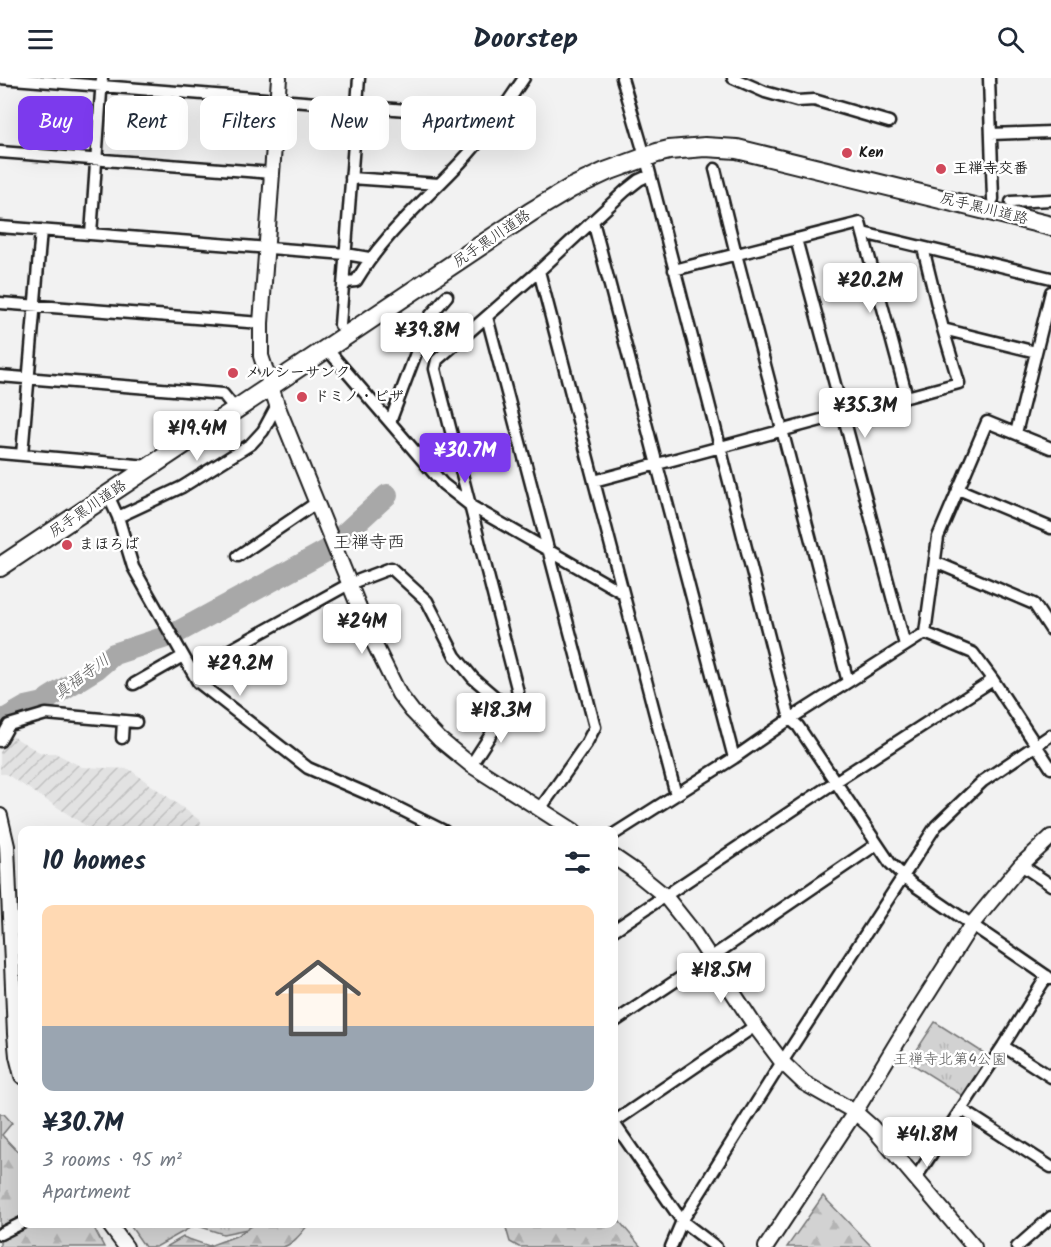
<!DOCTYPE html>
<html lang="en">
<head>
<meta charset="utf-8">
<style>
	body { margin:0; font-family:Kalam,"Klee One",sans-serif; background:#f2f2f3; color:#1f2937; height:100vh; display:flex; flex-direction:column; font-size:22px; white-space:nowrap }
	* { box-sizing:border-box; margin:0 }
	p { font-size:20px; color:#747a83 }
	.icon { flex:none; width:33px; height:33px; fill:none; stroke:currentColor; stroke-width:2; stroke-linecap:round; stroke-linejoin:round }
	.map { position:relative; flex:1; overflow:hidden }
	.panel { position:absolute; left:18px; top:748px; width:600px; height:402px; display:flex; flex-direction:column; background:#fff; border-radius:12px; box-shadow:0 6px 24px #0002 }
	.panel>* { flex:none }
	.banner { position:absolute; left:18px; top:18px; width:600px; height:54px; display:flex; gap:12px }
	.price { position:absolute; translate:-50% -51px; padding:0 14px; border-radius:6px; background:#fff; color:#222; font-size:20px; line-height:39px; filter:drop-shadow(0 2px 3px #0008) }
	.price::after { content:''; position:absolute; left:50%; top:36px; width:18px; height:14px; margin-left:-9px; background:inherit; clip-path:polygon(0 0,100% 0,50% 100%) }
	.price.active { background:#7c3aed; color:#fff }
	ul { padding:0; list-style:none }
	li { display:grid; align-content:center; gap:12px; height:318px; padding:0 24px }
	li+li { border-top:2px solid #e0e1e3 }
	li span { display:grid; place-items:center; height:186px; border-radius:12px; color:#555 }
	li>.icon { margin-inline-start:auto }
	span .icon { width:108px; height:108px; fill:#fffc; stroke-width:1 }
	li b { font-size:26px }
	h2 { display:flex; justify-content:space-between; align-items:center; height:72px; padding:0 24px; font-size:26px }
	.chip { padding:0 21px; border-radius:12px; background:#fff; box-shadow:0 6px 24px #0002; font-size:21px; line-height:54px }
	.chip.active { background:#7c3aed; color:#fff }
	header { display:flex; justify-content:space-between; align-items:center; height:78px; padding:0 24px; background:#fff; font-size:27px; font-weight:700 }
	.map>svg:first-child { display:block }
</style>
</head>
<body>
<header><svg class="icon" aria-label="menu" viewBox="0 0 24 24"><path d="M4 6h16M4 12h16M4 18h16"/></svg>Doorstep<svg class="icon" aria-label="search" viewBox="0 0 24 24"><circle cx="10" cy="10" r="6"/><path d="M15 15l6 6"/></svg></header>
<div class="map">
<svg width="1051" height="1169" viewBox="0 0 1051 1169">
	<defs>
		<pattern id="industrial-furrows" width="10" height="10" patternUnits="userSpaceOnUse" patternTransform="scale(1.5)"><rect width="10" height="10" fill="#e2e2e2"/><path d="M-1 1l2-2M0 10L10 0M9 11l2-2" fill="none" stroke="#c1c1c1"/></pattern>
		<pattern id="grass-tufts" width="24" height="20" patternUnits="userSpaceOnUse" patternTransform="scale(1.5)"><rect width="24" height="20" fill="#d2d2d2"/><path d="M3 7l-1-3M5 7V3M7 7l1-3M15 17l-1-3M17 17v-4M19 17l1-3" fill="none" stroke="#b4b4b4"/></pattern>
		<pattern id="forest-firs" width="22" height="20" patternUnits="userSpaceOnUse" patternTransform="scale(1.5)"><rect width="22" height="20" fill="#d2d2d2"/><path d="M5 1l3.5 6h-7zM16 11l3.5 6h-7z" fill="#b4b4b4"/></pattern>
	</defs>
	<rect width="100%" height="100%" fill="#f2f2f2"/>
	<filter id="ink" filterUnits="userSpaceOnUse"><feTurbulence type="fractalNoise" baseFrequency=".0167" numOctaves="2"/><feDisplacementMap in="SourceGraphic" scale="12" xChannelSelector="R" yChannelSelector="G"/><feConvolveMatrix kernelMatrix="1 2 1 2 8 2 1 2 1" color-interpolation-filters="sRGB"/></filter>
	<g filter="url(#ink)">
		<path fill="url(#industrial-furrows)" d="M10,657l31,18h14l27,14 47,2 72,52 -2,10h-105l-88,-57h-6v-22z"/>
		<path fill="url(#grass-tufts)" stroke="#777" stroke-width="1.5" d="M935,944l55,35 -27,39 -54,-34z
			M129,1146h130l-2,3 -34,7 -28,-9 -39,22h-11z"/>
		<path fill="url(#forest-firs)" stroke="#777" stroke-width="1.5" d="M0,1036h4l8,9 -10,12 20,21v68h70l12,23h-104z
			M823,1118l49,51h-85z
			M614,1137l27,32h-122l-9,-5 -4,-14 2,-4h106z
			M255,1146h54c-7,8 -15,20 -26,23h-117l17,-10 26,9 27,-10z"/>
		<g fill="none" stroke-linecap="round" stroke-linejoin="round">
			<path stroke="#a8a8a8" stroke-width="22" d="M341,459l46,-42
				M176,555l150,-82
				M0,644l26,-15 18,-4 5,-5 47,-29 18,-15 52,-17"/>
			<g stroke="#1c1c1c" stroke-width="15">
				<path id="minor" d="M0,0l496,39
					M622,0l27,92 141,549 8,7 92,137 21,20 140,96
					M733,0l32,14 32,9 17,-1 75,22
					M989,0l4,121
					M991,56l60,-2
					M0,74l272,21
					M715,91l21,85 112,428
					M351,100l88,6
					M1011,124l40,-2
					M593,143l141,537
					M0,149l346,27 23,4
					M863,155l188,45
					M91,156l11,-156
					M796,161l109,406
					M674,192l186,-47 47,174
					M539,193l137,524
					M343,209l4,-5 9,-1c29,-48 67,-79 104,-118 25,-26 44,-56 64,-85
					M0,225l261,20
					M487,239l108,410 -9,17 -46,65
					M340,247l19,-247
					M943,251l93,23
					M327,271l116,135 28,22 152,87
					M0,298l223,18 13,16
					M390,344l40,-106 17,-20
					M1016,355l35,-141
					M0,375l148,13
					M22,377l19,-225
					M594,403l365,-98 -16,-54 -20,-81
					M958,411l93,39
					M108,417l10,22 15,50 65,115 110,86 78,34 58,29
					M118,439l64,-30 69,-43 12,-13 14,-26
					M238,478l78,-53
					M935,484l99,42 17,26
					M925,555l48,20 20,27 58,88
					M192,593l157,-87 42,-16 36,33 28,55 18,22 35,30 10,-16 -83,-323 2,-9 102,-89 86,-80 14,-11 11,-5
					M134,606l49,-28
					M122,660l1,-17
					M0,663l9,-16 37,-11 90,8
					M471,687l37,-57
					M614,756l120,-76 56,-39 135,-86 13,-96 49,-115 64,26
					M1021,787l30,20
					M614,852l221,-148 158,-102
					M614,944l96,-64 167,-114
					M1003,968l48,31
					M961,1031l90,58
					M614,1044l141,-96
					M614,1045l68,98 34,26
					M915,1101l88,-133 44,-70
					M0,1156l22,-11
					M671,1169l11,-26 100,-159 154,-236 47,-45 68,-46
					M1017,1169l34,-30"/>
			</g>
			<g stroke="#1c1c1c" stroke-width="18">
				<path id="tertiary" d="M279,0l-18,245v33l16,49 94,232 28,57 13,17 27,28 32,26 103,66
					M0,738l7,30 8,188 2,22 5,20
					M614,779l19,13 32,26 27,34 63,96 27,36 22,21 51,29 17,15 102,120
					M109,1146l17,23
					M766,1169l89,-135 43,-71 74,-117 49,-59 30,-28"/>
			</g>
			<g stroke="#1c1c1c" stroke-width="22">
				<path id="primary" d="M0,489l531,-355 40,-24 34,-16 52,-19 12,-3 36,-3 32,2 314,77"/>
			</g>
			<use href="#minor" stroke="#fff" stroke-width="10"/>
			<use href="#tertiary" stroke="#fff" stroke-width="14"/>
			<use href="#primary" stroke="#fff" stroke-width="18"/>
		</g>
	</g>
	<g fill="#d1495b" stroke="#fff" stroke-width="2">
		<circle cx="847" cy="75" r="6"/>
		<circle cx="941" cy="91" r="6"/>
		<circle cx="233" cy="295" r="6"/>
		<circle cx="302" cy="319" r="6"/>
		<circle cx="67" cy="467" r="6"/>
	</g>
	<g text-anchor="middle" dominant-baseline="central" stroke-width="5" stroke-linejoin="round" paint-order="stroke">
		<g font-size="15" font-weight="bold" fill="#1c1c1c" stroke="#fff" text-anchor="start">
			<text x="859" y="75">Ken</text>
			<text x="953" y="91">王禅寺交番</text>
			<text x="245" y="295">メルシーサンク</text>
			<text x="314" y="319">ドミノ・ピザ</text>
			<text x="79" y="467">まほろば</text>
		</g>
		<g font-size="15" fill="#1c1c1c" stroke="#fff">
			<text transform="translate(984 131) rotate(14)">尻手黒川道路</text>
			<text transform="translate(492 161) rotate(-34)">尻手黒川道路</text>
			<text transform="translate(88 431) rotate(-34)">尻手黒川道路</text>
		</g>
		<g font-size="15" fill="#5c5c5c" stroke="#fff">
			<text x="950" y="982">王禅寺北第4公園</text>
		</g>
		<g font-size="16" font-style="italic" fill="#5b5b5b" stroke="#fff">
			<text transform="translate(82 599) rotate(-36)">真福寺川</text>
		</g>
		<g font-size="18" fill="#1c1c1c" stroke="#fff">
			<text x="369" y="465">王禅寺西</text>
		</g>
	</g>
</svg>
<b class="price" style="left:870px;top:236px">¥20.2M</b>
<b class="price" style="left:427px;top:286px">¥39.8M</b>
<b class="price" style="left:865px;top:361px">¥35.3M</b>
<b class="price" style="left:197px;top:384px">¥19.4M</b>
<b class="price active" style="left:465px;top:406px">¥30.7M</b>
<b class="price" style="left:362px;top:577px">¥24M</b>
<b class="price" style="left:240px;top:619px">¥29.2M</b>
<b class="price" style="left:501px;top:666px">¥18.3M</b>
<b class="price" style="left:721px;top:926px">¥18.5M</b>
<b class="price" style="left:927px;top:1090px">¥41.8M</b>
<div class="banner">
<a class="chip active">Buy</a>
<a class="chip">Rent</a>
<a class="chip">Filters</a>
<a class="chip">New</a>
<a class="chip">Apartment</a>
</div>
<section class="panel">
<h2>10 homes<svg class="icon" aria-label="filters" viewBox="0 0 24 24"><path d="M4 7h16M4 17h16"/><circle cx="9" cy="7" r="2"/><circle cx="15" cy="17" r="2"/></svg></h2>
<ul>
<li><span style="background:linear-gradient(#ffd9b3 65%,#9aa5b1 0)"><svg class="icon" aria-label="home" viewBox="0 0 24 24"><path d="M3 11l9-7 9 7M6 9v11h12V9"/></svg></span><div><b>¥30.7M</b><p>3 rooms · 95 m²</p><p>Apartment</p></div></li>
</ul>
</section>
</div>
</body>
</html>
